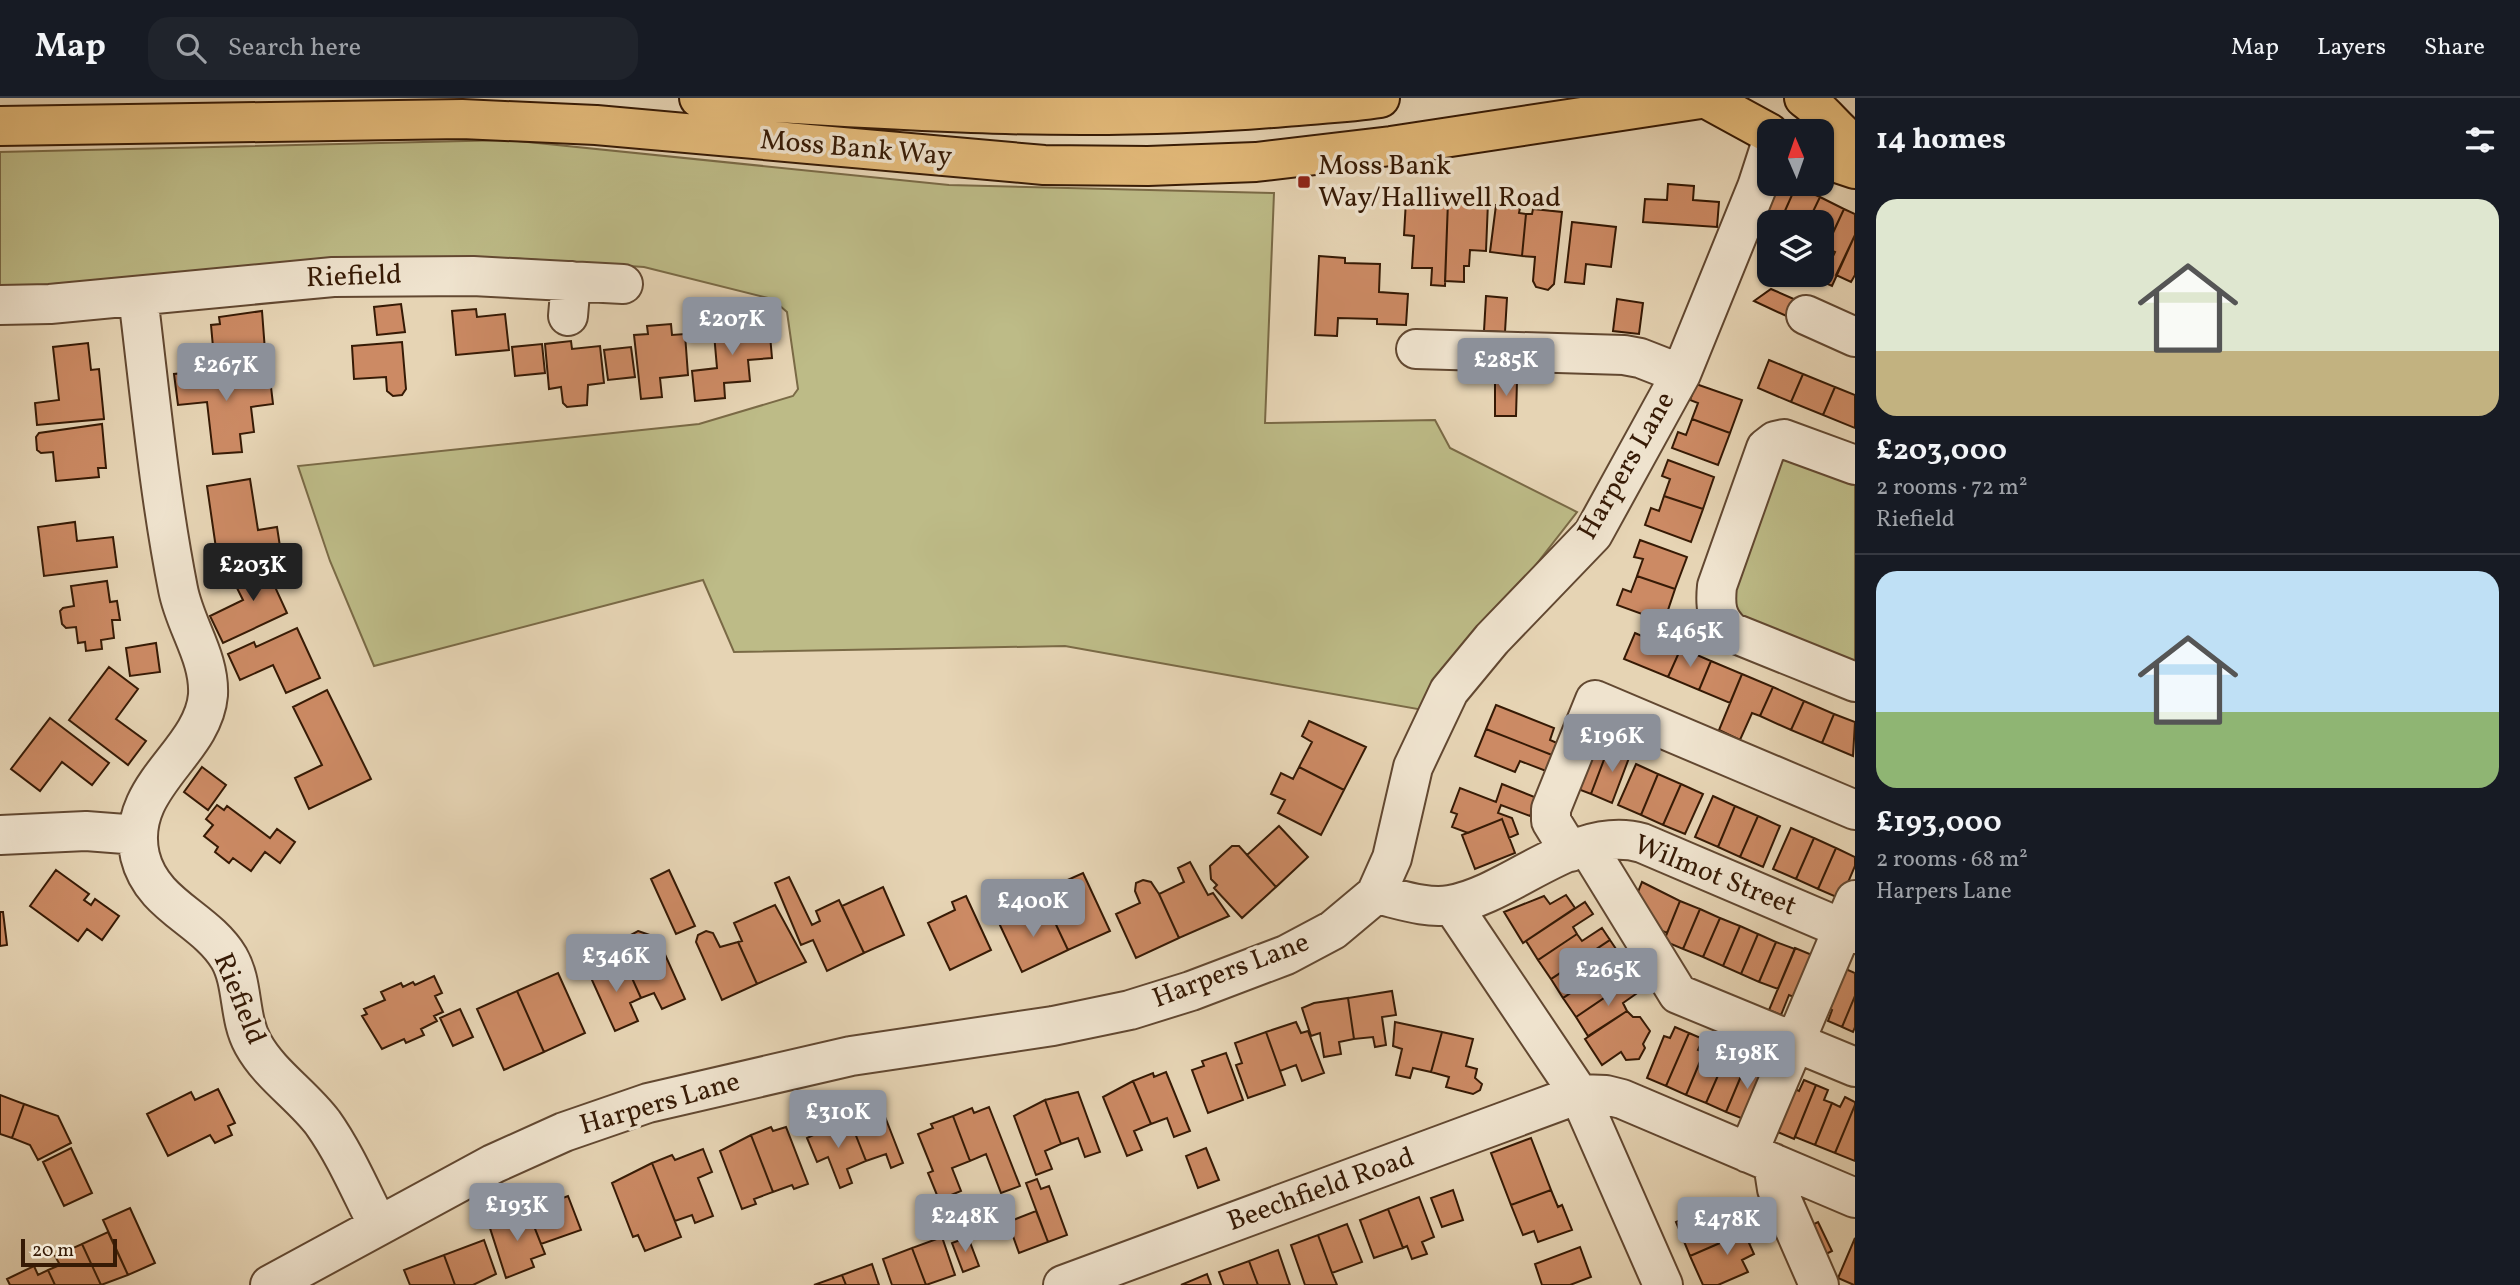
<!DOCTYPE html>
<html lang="en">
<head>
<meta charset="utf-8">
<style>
	body { margin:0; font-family:Vollkorn,serif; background:#20242c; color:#f1f3f6; height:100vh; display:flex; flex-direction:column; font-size:26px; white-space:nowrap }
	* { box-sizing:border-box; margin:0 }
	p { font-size:23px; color:#9ea1a6 }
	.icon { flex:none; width:38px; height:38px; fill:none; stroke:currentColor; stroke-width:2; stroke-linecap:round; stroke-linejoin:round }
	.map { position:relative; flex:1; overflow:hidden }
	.panel { display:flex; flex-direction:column; background:#171b24; width:665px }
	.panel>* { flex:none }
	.needle { width:46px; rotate:358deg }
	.controls { position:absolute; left:1757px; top:21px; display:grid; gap:14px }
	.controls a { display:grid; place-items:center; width:77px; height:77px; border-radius:14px; background:#171b24; box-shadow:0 2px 5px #0004; font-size:35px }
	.scale { position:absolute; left:21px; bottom:18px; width:96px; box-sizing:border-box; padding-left:7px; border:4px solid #361a05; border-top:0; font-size:19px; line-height:24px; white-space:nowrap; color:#361a05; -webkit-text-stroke:5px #efe3ce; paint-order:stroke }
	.price { position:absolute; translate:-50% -60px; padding:0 16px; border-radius:7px; background:#8c9099; color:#fff; font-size:23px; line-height:46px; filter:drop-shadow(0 2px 4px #0008) }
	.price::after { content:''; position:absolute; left:50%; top:42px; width:21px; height:16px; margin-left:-10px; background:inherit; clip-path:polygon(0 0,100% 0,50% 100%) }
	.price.current { background:#222; color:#fff }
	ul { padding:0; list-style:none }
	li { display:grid; align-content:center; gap:14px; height:371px; padding:0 21px }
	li+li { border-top:2px solid #363941 }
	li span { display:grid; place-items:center; height:217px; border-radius:21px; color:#555 }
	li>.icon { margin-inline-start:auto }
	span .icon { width:126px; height:126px; fill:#fffc; stroke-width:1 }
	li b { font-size:30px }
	h2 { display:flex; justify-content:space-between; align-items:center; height:84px; padding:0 21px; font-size:30px }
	header { display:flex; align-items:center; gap:42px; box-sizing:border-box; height:98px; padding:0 35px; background:#171b24; border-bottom:2px solid #363941 }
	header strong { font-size:33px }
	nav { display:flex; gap:38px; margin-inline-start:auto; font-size:24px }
	.search { width:490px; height:63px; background:#20242c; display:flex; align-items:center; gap:18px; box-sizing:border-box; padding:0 24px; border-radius:21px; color:#9ea1a6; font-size:26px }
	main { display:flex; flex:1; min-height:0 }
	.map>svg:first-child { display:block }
</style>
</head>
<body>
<header>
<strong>Map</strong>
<div class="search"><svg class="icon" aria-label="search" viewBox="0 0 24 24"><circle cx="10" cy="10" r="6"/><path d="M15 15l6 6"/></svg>Search here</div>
<nav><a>Map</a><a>Layers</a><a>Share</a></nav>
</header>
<main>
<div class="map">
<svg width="1855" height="1187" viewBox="0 0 1855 1187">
	<rect width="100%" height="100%" fill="#e6d4b4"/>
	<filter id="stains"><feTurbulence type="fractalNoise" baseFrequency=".00286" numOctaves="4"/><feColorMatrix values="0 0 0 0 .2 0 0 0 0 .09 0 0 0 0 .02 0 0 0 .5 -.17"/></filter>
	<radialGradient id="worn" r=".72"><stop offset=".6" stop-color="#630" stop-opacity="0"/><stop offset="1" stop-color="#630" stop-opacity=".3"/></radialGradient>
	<path fill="#bdbb87" stroke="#7a6a46" stroke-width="2" d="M508,42l441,45 325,8 -9,230 170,-3 15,28 127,64 -154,198 -358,-64 -331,6 -31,-72 -329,86 -44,-105 -32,-95 401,-42 94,-28 5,-7 -11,-77 -15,-13 -128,-32 -135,-9 -122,1 -387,29v-136z
		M1786,359l69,24v189l-115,-47 -14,-42 43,-117z"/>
	<path fill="#cc8a64" stroke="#361a05" stroke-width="2" d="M1668,86l26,2 -1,14 26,2 -2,25 -74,-5 2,-23 22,1z
		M1771,86l25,2 -16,36h-11v7l-3,-2 -7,16 -12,-5z
		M1796,88l24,11 -12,25h-28z
		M1820,99l24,12 -22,47v-34h-14z
		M1406,102l42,1 -3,85 -14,-1 1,-17h-20l2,-32 -10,-1z
		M1448,103l40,1 -2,49 -16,-1 -1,16h-5v16l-19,-1z
		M1496,107l24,3 -1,5 7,1 -4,42 -32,-4z
		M1533,111l29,3 -8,72 -6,6 -12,-3 -3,-6 2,-24 -13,-1 4,-42h6z
		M1844,111l11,5v21l-23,51 -11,-5 14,-29 -9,-4z
		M1572,124l44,5 -5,40 -25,-3 -2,20 -19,-2z
		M1855,137v40l-4,7 -15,-7z
		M1319,158l26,2v5l35,1 -1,28 29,2 -2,31 -29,-1v-5l-39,-1 -1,18 -22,-1z
		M1771,191l32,14 -8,17 -41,-19z
		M1486,198l21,2 -2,34 -21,-1z
		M1617,201l26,4 -4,31 -26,-3z
		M401,206l4,28 -28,3 -3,-28z
		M476,211l1,8 28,-3 4,36 -53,5 -4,-44z
		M262,213l4,53 -51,5 -4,-44 9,-1 -1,-7z
		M740,221l1,8 28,-3 3,34 -24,2 2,21 -26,2 1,15 -30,3 -3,-30 25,-3 -4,-46z
		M671,226l1,11 13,-1 3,41 -28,3 2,19 -21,2 -7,-64 14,-1 -1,-8z
		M571,243l1,8 28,-3 4,37 -16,2 -1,20 -20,2 -4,-4 -2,-16 -12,2 -4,-45z
		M402,244l4,47 -4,6 -9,1 -6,-5 -1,-14 -32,2 -2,-33z
		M88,245l3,27 8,-1 5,50 -67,6 -2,-22 24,-3 -6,-53z
		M542,246l3,29 -30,3 -3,-29z
		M631,249l4,30 -27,3 -4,-30z
		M1769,262l34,14 -12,28 -33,-14z
		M269,272l4,34 -22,3 3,25 -14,2 2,18 -29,2 -6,-52 -29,3 -4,-31 32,-3v5z
		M1803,276l32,13 -12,28 -32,-13z
		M1495,283h22l-1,35h-21z
		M1696,286l46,16 -12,33 -38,-14 6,-16 -8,-3z
		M1835,289l20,8v33l-32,-13z
		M1692,321l38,14 -12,32 -46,-17 6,-16 8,3z
		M102,326l4,44h-8l1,9 -43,4 -3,-29 -12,1 -4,-3 -1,-13 3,-4z
		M1668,362l46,17 -11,32 -39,-13 6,-17 -8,-3z
		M250,381l8,51 19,-3 4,26 -63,9 -11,-76z
		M1664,398l39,13 -12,33 -46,-17 6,-17 8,3z
		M75,424l2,19 36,-4 4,30 -73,9 -6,-49z
		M1640,442l47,17 -12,32 -38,-13 6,-17 -9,-2z
		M278,465l7,2 4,9 -2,6 -12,7 12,26 -64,30 -13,-27 33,-16 -9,-18z
		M1637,478l38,13 -11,33 -47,-17 6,-16 8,3z
		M107,483l3,21 7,-1 3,19h-8l2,18 -13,2 1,9 -16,2 -1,-9 -7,1 -2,-16 -10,1 -4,-4 -2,-13 3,-3 11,-2 -3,-20z
		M297,530l23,50 -34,15 -13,-28 -33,15 -12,-26 26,-12 2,5z
		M1635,535l11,5 1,-3 34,13 -13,29 -44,-18z
		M156,545l4,29 -30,4 -4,-28z
		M1681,550l30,13 -12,29 -31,-13z
		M1711,563l31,13 -12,29 -31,-13z
		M109,569l29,22 -22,30 30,22 -18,24 -59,-45z
		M1742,576l31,13 -13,29 -8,-3 -12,27 -21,-10z
		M1773,589l31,14 -13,29 -31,-14z
		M327,592l44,89 -62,30 -14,-31 27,-13 -29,-58z
		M1804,603l30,13 -12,29 -31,-13z
		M1496,607l58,23 -4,12 7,3 -5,12 -66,-26z
		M1834,616l21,8 -2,34 -31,-13z
		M50,620l59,45 -17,22 -30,-23 -22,29 -29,-22z
		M1309,623l57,26 -22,43 -45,-23 13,-25 -10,-6z
		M1486,631l66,26 -6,16 -26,-10 -5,11 -40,-16z
		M1618,646l14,6 -20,53 -21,-9 14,-37 6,3z
		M1585,651l20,8 -14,37 -21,-8z
		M1636,666l22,10 -17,41 -23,-10z
		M202,669l24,18 -18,25 -24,-18z
		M1299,669l45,23 -23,45 -43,-22 7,-13 -14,-6 10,-21 12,6z
		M1658,676l23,10 -18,41 -22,-10z
		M1502,686l35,14 -7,18 -29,-11 -3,8 14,5 6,16 -9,4 -7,-19 -34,14 -16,-6 5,-13 -6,-2 9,-24 36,14z
		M1681,686l22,10 -18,40 -22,-9z
		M1713,698l22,10 -17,41 -23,-10z
		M217,707l7,5 3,-4 43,32 7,-9 18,13 -15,21 -15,-11 -14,19 -18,-13 -4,5 -14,-11 3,-5 -14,-11 9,-11 -7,-6z
		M1735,708l23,10 -18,41 -22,-10z
		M1758,718l22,10 -17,41 -23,-10z
		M1502,721l13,34 -40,16 -13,-34z
		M1279,728l29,31 -32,30 -29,-32z
		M1791,730l23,10 -18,41 -23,-10z
		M1814,740l22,10 -18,41 -22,-10z
		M1232,748h7l37,41 -34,31 -28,-30 3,-3 -6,-6 -1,-13z
		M1836,750l19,9v9l-14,33 -23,-10z
		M1190,764l18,33 5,-2 16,23 -50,22 -20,-44 25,-12 -6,-14z
		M56,772l33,24 -5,6 7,5 4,-6 24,17 -17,24 -15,-11 -9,12 -48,-35z
		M669,772l26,56 -19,8 -25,-55z
		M1083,775l27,58 -42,19 -18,-38 22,-11 -9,-19z
		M789,779l23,48 8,-4 -4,-10 23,-11 25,53 -37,18 -14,-31 -12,5 -26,-62z
		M1143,782l8,2 8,12 20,44 -43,20 -20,-44 24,-11 -5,-12 1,-8z
		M1642,784l38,19 -13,32 -21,-9 -12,-22z
		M883,789l21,48 -40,18 -22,-47z
		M1566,797l9,13 -52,35 -19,-31 40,-16 6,8z
		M966,798l25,54 -41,20 -22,-47 27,-13 -3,-8z
		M1680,803l20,8 -17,40 -19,-8z
		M1585,804l8,12 -20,13 4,7 -39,26 -12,-19z
		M775,807l31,57 -49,22 -19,-42 4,-1 -8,-18z
		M1700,811l20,9 -17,39 -20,-8z
		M1028,812l5,10 17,-8 18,38 -46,22 -24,-51z
		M0,814h3l4,33 -7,1z
		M1720,820l20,8 -17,40 -20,-9z
		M1740,828l18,8 -17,40 -18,-8z
		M1602,830l8,12 -59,39 -13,-19 39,-26 5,7z
		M638,833l12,4 8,17 5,-2 22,49 -23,10 -8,-16 -13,5 -14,-31 5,-2 -8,-17 3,-11z
		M706,833l7,2 7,14 18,-5 19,42 -35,16 -26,-58 2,-7z
		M1758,836l18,8 -17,40 -18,-8z
		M1610,842l8,12 -20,13 4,7 -39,26 -12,-19z
		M1776,844l19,7 -17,40 -19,-7z
		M1795,850l22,9 -18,42 -10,-4 -8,20 -12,-5z
		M606,862l6,13 15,-6 14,31 -11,5 8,18 -23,10 -28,-62z
		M1627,868l8,11 -59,40 -13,-19 39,-26 5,7z
		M1841,869l14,6v23l-13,31 -14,-6 4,-11 -8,-3z
		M558,875l27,60 -41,19 -27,-61z
		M434,878l8,17 -7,3 8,16 -9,4 3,5 -16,8 3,6 -18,8 -2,-4 -22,10 -20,-33 5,-2 -3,-5 21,-9 -4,-8 20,-9 2,4 10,-5 2,3z
		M1635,879l8,12 -20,14 4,8 -39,25 -12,-19z
		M517,893l27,61 -40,18 -27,-61z
		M1392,893l4,24 -14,2 4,28 -11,2 -2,-10 -19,2 -6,-41z
		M1855,898v31l-2,5 -11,-5z
		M1348,900l6,41 -15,3 2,12 -17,3 -4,-24 -9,3 -9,-28 12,-5z
		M460,911l13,28 -20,9 -13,-28z
		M1627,913l6,6h7l10,14 -7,13 2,4 -6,11 -13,1 -5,-8 -19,13 -17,-26z
		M1296,924l5,11 7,-2 16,42 -22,8 -6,-16 -16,6 -14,-39z
		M1395,924l47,10 -11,40 -18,-4 -3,10 -14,-3 6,-26 -9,-3z
		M1675,929l14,6 -23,53 -19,-8 17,-42 6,2z
		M1266,934l19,53 -37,13 -12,-33 6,-2 -7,-20z
		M1442,934l31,7 -7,27 11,3 -2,9 7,6 -2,6 -7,4 -27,-7 3,-10 -18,-5z
		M1689,935l14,6 -5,11 6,2 -18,43 -20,-9z
		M1715,946l14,6 -23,53 -20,-8 18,-43 6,3z
		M1729,952l14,6 -5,11 6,2 -18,43 -20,-9z
		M1226,955l17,47 -35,13 -16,-43 12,-4 -2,-5z
		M1755,963l14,6 -23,53 -20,-8 18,-43 6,3z
		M1166,974l24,59 -16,6 -7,-19 -16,6 -18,-43 20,-8 1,4z
		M1804,982l12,5 -22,54 -21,-9 17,-43 9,4z
		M1133,983l18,43 -17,7 8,19 -15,6 -24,-59z
		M1816,987l12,5 -4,10 8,3 -17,42 -20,-8z
		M218,991l17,34 -7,3 4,9 -17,8 -5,-8 -42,21 -21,-42 44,-22 4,8z
		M1078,994l22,60 -15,5 -7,-19 -17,6 -16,-44z
		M0,997l24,9 -12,34 -12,-4z
		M1845,999l10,5v3l-20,48 -20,-8 17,-42 8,4z
		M1045,1002l16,44 -16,7 7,18 -16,6 -22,-59z
		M24,1006l34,12 13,27 -33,17 -8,-15 -18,-7z
		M1855,1007v56l-20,-8z
		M989,1009l31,79 -19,7 -15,-39 -16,7 -17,-45 19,-8 2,5z
		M882,1011l21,54 -12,5 -5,-14 -20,7 -17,-43z
		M953,1018l17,45 -18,7 9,23 -22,9 -11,-27 5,-2 -15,-37 15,-6 -2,-4z
		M849,1020l17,43 -19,8 5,14 -12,5 -12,-31 -11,5 -10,-24z
		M771,1029l2,4 13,-4 22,57 -14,5 -2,-4 -19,7 -22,-57z
		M751,1037l22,57 -19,7 2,5 -14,5 -22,-58z
		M1531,1040l20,52 -40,15 -20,-52z
		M71,1050l21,45 -28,13 -21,-44z
		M1206,1050l13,32 -21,8 -12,-32z
		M703,1051l9,23 -14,6 15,38 -18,7 -3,-8 -17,6 -23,-58 20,-8 3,5z
		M652,1065l29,74 -36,14 -7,-16 -5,2 -21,-54z
		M1037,1081l4,10 8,-3 18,49 -19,7 -22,-59z
		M1453,1092l10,30 -21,7 -11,-29z
		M1551,1092l7,17 4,-2 10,25 -34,12 -4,-11 -11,4 -12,-30z
		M568,1098l13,34 -40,14 -13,-33z
		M1419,1099l15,40 -12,5 5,12 -15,5 -5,-13 -4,2 -15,-39z
		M1756,1102l10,23 -76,33 -14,-34 43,-19 7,15z
		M130,1110l25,55 -27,12 -25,-55z
		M1388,1111l15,39 -29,10 -14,-38z
		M528,1113l17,43 -14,5 3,8 -28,11 -17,-53z
		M1036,1113l12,31 -29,11 -11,-31z
		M1818,1124l14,29 -16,8 -14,-29z
		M1766,1125l5,11 -22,9 5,11 -12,6 6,12 -30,13h-15l-13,-29z
		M1347,1126l15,38 -30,11 -14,-38z
		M108,1134l20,43 -27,10 -19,-41z
		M1318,1137l14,38 5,12h-32l-14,-40z
		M942,1139l13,38 -29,10 -14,-37z
		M968,1139l11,29 -16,6 -11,-29z
		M1855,1140v47h-1l-16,-7z
		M484,1142l12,34 -23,11h-18l-11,-30z
		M82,1146l19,41h-46l-7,-15 12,-5 -5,-9z
		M1580,1149l11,30 -21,8h-28l-7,-21z
		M912,1150l14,37h-34l-9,-26z
		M1278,1152l12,35h-32l-9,-24z
		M444,1157l11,30h-45l-6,-15z
		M1249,1163l9,24h-34l-5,-13z
		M872,1166l7,21h-33l-4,-10z
		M34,1168l4,9 10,-5 7,15h-45l-3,-6z
		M1207,1176l4,11h-30z
		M842,1177l4,10h-32z"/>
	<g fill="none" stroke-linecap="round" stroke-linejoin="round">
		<g stroke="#624831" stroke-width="42">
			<path id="minor" d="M138,198c12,98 21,197 40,293 7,37 32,68 30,106 -5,59 -84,91 -68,161 12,50 65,62 89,102 15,26 9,59 24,86 17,31 49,51 70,79 22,31 38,69 55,102
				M0,207l50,-1 283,-27 140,-1 150,8
				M1806,217l49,22
				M568,218l3,-35
				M1416,251l208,6 16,3 41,16
				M1855,367l-71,-26 -9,2 -9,7 -49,138c-2,20 -1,32 14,46l124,50
				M0,737l86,-4 52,4
				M1587,748l91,148 177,73
				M1570,754l-19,-31v-12l44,-109 260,110
				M1376,796c23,5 50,15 74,11 63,-11 126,-81 192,-62l213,91
				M1452,807l127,189 84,191
				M1748,1055l107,-253
				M1773,1065l4,26 42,96
				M270,1187l223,-121 71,-32 84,-29 203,-47 202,-30 77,-16 61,-19 95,-36 47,-25 43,-36 16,-36 21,-91 36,-76 43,-52 101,-105 88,-160 76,-187 12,-37
				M1063,1187l516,-191 27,1 16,4 233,99"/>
		</g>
		<g stroke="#361a05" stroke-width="42">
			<path id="major" d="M1705,0l64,35
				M1804,0c20,14 32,33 51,47
				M1822,60l33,11"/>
		</g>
		<g stroke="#361a05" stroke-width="42">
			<path id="highway" d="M699,0c196,13 390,26 585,9 32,-3 64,-4 96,-9
				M0,28l462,-7 134,6 448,40 104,1 108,-4 135,-16 316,-48"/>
		</g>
		<use href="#minor" stroke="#efe3ce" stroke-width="38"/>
		<use href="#major" stroke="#e3ba7a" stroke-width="38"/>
		<use href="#highway" stroke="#e3ba7a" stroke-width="38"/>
	</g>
	<rect fill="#8f2418" stroke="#efe3ce" stroke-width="2.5" x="1297" y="77" width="14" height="14" rx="3.5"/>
	<g text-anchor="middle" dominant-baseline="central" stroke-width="7" stroke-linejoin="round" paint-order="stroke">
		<g font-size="28" fill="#361a05" stroke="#efe3ce">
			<text transform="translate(856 51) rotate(5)">Moss Bank Way</text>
			<text transform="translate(354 179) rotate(-2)">Riefield</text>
			<text transform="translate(1627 368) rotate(-60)">Harpers Lane</text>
			<text transform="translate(1715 778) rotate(22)">Wilmot Street</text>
			<text transform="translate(1231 873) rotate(-21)">Harpers Lane</text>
			<text transform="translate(239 901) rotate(68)">Riefield</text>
			<text transform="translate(660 1006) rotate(-16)">Harpers Lane</text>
			<text transform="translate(1321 1092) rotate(-20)">Beechfield Road</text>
		</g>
		<g font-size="28" fill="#361a05" stroke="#efe3ce" text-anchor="start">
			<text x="1318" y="68">Moss Bank<tspan x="1318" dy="32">Way/Halliwell Road</tspan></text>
		</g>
	</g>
	<rect width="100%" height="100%" filter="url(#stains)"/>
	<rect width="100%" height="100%" fill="url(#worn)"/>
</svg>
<div class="controls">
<a><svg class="needle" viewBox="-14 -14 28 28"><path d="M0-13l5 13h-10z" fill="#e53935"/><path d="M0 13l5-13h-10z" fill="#9ea1a6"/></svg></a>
<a><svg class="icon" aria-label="layers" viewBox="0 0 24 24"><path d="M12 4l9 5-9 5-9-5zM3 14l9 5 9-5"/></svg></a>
</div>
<div class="scale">20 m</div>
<b class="price" style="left:732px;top:259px">£207K</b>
<b class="price" style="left:1506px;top:300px">£285K</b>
<b class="price" style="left:226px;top:305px">£267K</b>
<b class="price current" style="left:253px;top:505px">£203K</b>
<b class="price" style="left:1690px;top:571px">£465K</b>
<b class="price" style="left:1612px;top:676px">£196K</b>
<b class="price" style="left:1033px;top:841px">£400K</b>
<b class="price" style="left:616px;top:896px">£346K</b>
<b class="price" style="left:1608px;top:910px">£265K</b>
<b class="price" style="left:1747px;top:993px">£198K</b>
<b class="price" style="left:838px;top:1052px">£310K</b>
<b class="price" style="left:517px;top:1145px">£193K</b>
<b class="price" style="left:965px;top:1156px">£248K</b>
<b class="price" style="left:1727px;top:1159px">£478K</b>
</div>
<section class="panel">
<h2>14 homes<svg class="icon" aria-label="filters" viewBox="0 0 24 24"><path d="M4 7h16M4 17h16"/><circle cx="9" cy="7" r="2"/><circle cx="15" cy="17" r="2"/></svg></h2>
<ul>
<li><span style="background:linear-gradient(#dfe7d0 70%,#c2b280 0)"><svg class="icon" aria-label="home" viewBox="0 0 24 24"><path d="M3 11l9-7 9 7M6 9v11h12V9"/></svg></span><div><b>£203,000</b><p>2 rooms · 72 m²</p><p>Riefield</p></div></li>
<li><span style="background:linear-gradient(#bfe0f5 65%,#8fb573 0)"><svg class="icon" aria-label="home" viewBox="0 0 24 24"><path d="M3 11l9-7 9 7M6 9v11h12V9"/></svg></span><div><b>£193,000</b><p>2 rooms · 68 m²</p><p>Harpers Lane</p></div></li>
</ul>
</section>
</main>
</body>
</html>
